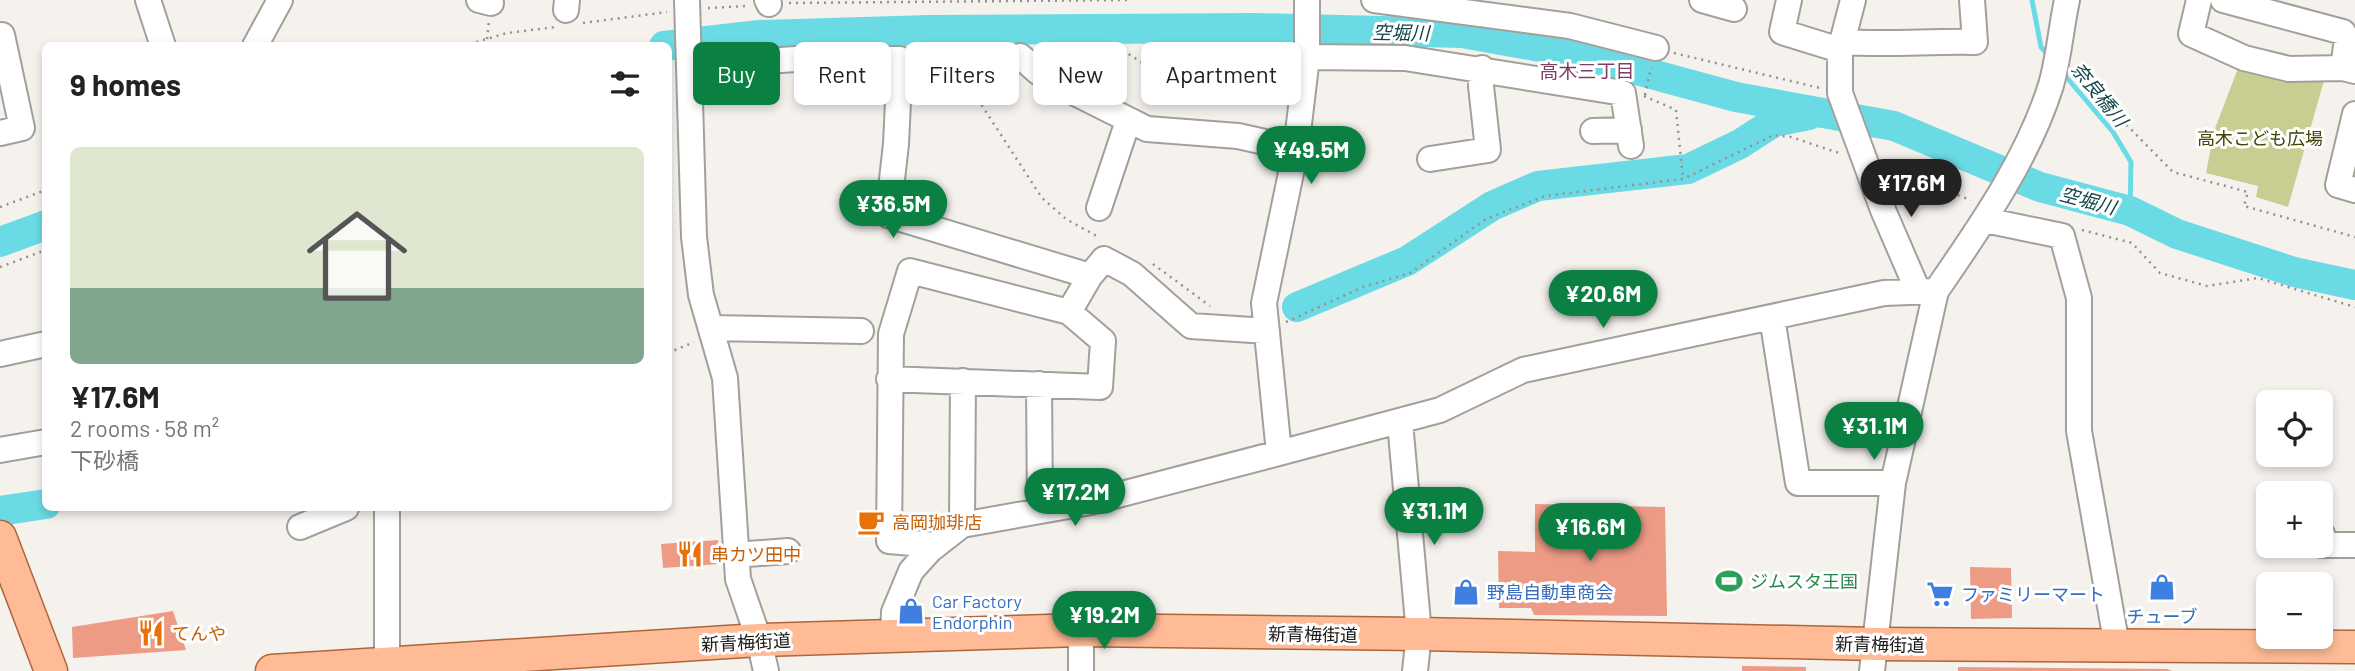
<!DOCTYPE html>
<html lang="en">
<head>
<meta charset="utf-8">
<style>
	body { margin:0; font-family:Barlow,"Noto Sans JP",sans-serif; background:#f6f6f6; color:#222; height:100vh; display:flex; flex-direction:column; font-size:26px; white-space:nowrap }
	* { box-sizing:border-box; margin:0 }
	p { font-size:23px; color:#767676 }
	.icon { flex:none; width:38px; height:38px; fill:none; stroke:currentColor; stroke-width:2; stroke-linecap:round; stroke-linejoin:round }
	.map { position:relative; flex:1; overflow:hidden }
	.details { position:absolute; left:42px; top:42px; width:630px; height:469px; display:flex; flex-direction:column; background:#fff; border-radius:10px; box-shadow:0 4px 10px #0003 }
	.details>* { flex:none }
	.top-card { position:absolute; left:693px; top:42px; width:665px; height:63px; display:flex; gap:14px }
	.controls { position:absolute; left:2256px; top:390px; display:grid; gap:14px }
	.controls a { display:grid; place-items:center; width:77px; height:77px; border-radius:10px; background:#fff; box-shadow:0 4px 10px #0003; font-size:35px }
	.price { position:absolute; translate:-50% -60px; padding:0 16px; border-radius:24px; background:#0b8043; color:#fff; font-size:23px; line-height:46px; filter:drop-shadow(0 2px 4px #0008) }
	.price::after { content:''; position:absolute; left:50%; top:42px; width:21px; height:16px; margin-left:-10px; background:inherit; clip-path:polygon(0 0,100% 0,50% 100%) }
	.price.selected { background:#222; color:#fff }
	ul { padding:0; list-style:none }
	li { display:grid; align-content:center; gap:14px; height:371px; padding:0 28px }
	li+li { border-top:2px solid #e0e0e0 }
	li span { display:grid; place-items:center; height:217px; border-radius:10px; color:#555 }
	li>.icon { margin-inline-start:auto }
	span .icon { width:126px; height:126px; fill:#fffc; stroke-width:1 }
	li b { font-size:30px }
	h2 { display:flex; justify-content:space-between; align-items:center; height:84px; padding:0 28px; font-size:30px }
	.chip { padding:0 24px; border-radius:10px; background:#fff; box-shadow:0 4px 10px #0003; font-size:24px; line-height:63px }
	.chip.selected { background:#0b8043; color:#fff }
	.map>svg:first-child { display:block }
</style>
</head>
<body>
<div class="map">
<svg width="2355" height="671" viewBox="0 0 2355 671">
	<rect width="100%" height="100%" fill="#f5f2ee"/>
	<path fill="#c8ce91" d="M2240,63l85,14 -37,130 -32,-10 2,-11 -52,-13 8,-42z"/>
	<g fill="none" stroke-linecap="round" stroke-linejoin="round">
		<path stroke="#6adbe4" stroke-width="5" d="M2032,0l9,47 8,9
			M2062,72l51,60 18,30 -1,49"/>
		<path stroke="#6adbe4" stroke-width="30" d="M664,46l95,-11 170,-5 327,-2 206,5 112,20 162,44 158,29 146,61 90,24 47,23 117,38 61,13
			M0,242l46,-17
			M1297,307l110,-46 85,-55 46,-20 150,-17 52,-25 34,-22 35,-7
			M0,511l46,-7"/>
	</g>
	<path fill="#ed9b85" d="M1535,504l130,3 2,109 -133,-1 -3,-7h-32l-1,-57 37,1z
		M718,540l2,24 -57,4 -2,-24z
		M1970,567l41,1 1,50 -41,1z
		M173,611l13,39 -113,8 -1,-31z
		M1742,666l64,1v4h-64z
		M1958,667l209,2 5,2h-214z"/>
	<g fill="none" stroke-linecap="round" stroke-linejoin="round">
		<g stroke="#a3a09c" stroke-width="28">
			<path id="minor" d="M148,0l15,46
				M479,0l12,3
				M687,0l7,237 7,58 24,83 13,201 21,61 7,31
				M767,0l2,4
				M1307,0v57l-11,92 -32,154 15,150 161,-43 83,-40 361,-77 52,-2c44,-64 92,-132 115,-206 8,-28 10,-57 16,-85
				M1374,0l196,26 86,22
				M1702,0l32,9
				M1789,0l-7,32 58,18
				M1853,0l-13,50v43l43,117 35,81
				M2199,0l-8,34 53,24 45,11 54,-1
				M2223,0l120,32 4,7 -4,29 12,3
				M566,10l1,-10
				M1843,42c44,3 87,-1 132,0l-3,-42
				M255,46l25,-46
				M1020,56l18,16 25,15 84,42 91,7 58,13
				M1307,57l98,1 218,35 8,53
				M690,66l106,-7h104l-4,85 -8,71 202,61
				M2355,114l-17,71 17,5
				M1593,131l36,-1
				M0,133l22,-5 -20,-93
				M1430,159l58,-9 -7,-64 1,-18
				M1099,208l29,-87
				M1985,220l77,16 17,62v133l38,215
				M1772,317l26,166h95
				M711,328l150,3
				M0,354l46,-10
				M889,379l211,8 3,-46 -34,-29 21,-36 14,-17 28,15 59,52 76,5
				M1039,384l1,126
				M1400,422l19,212 -4,37
				M0,450l46,-8
				M387,508v156
				M962,525l1,-144
				M300,527l46,-19
				M2322,534v11h33
				M936,545l-47,-4 2,-207 19,-63 159,41
				M735,555l53,-4
				M893,636l1,-24 17,-41 19,-21 32,-25 129,-23 188,-49
				M1081,671v-41
				M1872,671l21,-188 43,-192"/>
		</g>
		<g stroke="#af653c" stroke-width="35">
			<path id="major" d="M0,537l51,134
				M272,671l487,-31 322,-10 338,4 457,10 479,3"/>
		</g>
		<path stroke="#94928f" stroke-width="2.5" stroke-dasharray="2 5" stroke-linecap="butt" d="M789,3l339,-3
			M708,8l39,-2
			M583,23l84,-11
			M487,39l2,-18
			M463,46l44,-13 49,-6
			M1674,53l146,35
			M1052,55l75,-2 28,18 73,-1 21,-16 38,2
			M951,58l91,140 24,21 34,19
			M919,59l80,-3
			M2078,65l32,43 63,64 75,20 -4,14 111,31
			M1645,95l6,-28
			M1644,96l32,14 7,69
			M1892,171l79,29
			M0,207l46,-17
			M2082,230l50,13 28,30 47,13 51,-8 97,29
			M1153,264l57,42
			M0,267l46,-17
			M1286,322l77,-35 47,-14 76,-54 59,-23 138,-17 91,-44 17,2 48,16
			M668,353l26,-11"/>
		<use href="#minor" stroke="#fff" stroke-width="24"/>
		<use href="#major" stroke="#ffbb95" stroke-width="32"/>
	</g>
	<defs>
		<g id="cafe-bare" transform="scale(2.1)"><path d="M-5.5-4.5H6V0H3Q3 3.5 0 3.5H-2.5Q-5.5 3.5-5.5 0ZM3-3.2v2h1.7v-2ZM-6 4.5H4V6H-6Z" fill="#e8710a" stroke="#fff" stroke-width="2.5" paint-order="stroke"/></g>
		<g id="restaurant-bare" transform="scale(2.1)"><path d="M-5-6h1v4h1v-4h1v4h1v-4h1v5L-1.5 .5V6h-2V.5L-5-1ZM5-6V6H3V1.5H1.5Q1.5-4 5-6Z" fill="#e8710a" stroke="#fff" stroke-width="2.5" paint-order="stroke"/></g>
		<g id="stadium-bare" transform="scale(2.1)"><path d="M0-5a6.5 5 0 1 0 0 10a6.5 5 0 1 0 0-10ZM-3.5-1.8h7v3.6h-7Z" fill="#2e9e5b" stroke="#fff" stroke-width="2.5" paint-order="stroke"/></g>
		<g id="shop-bare" transform="scale(2.1)"><path d="M-5-2.5h2.3a2.7 3.5 0 0 1 5.4 0H5L5.5 6h-11ZM-1.5-2.5h3a1.5 2.3 0 0 0-3 0Z" fill="#3f7fe0" stroke="#fff" stroke-width="2.5" paint-order="stroke"/></g>
		<g id="supermarket-bare" transform="scale(2.1)"><path d="M-6-5.5h2.5l.6 2H6L4.5 2H-2.5L-4.4-4H-6ZM-1.5 3.2a1.3 1.3 0 1 0 .1 0ZM3 3.2a1.3 1.3 0 1 0 .1 0Z" fill="#3f7fe0" stroke="#fff" stroke-width="2.5" paint-order="stroke"/></g>
	</defs>
	<g fill-rule="evenodd">
		<use href="#cafe-bare" x="871" y="522"/>
		<use href="#restaurant-bare" x="690" y="554"/>
		<use href="#stadium-bare" x="1729" y="581"/>
		<use href="#shop-bare" x="2162" y="587"/>
		<use href="#shop-bare" x="1466" y="592"/>
		<use href="#supermarket-bare" x="1940" y="594"/>
		<use href="#shop-bare" x="911" y="611"/>
		<use href="#restaurant-bare" x="151" y="633"/>
	</g>
	<g text-anchor="middle" dominant-baseline="central" stroke-width="6" stroke-linejoin="round" paint-order="stroke">
		<g font-size="18" fill="#414404" stroke="#fff">
			<text x="2260" y="138">高木こども広場</text>
		</g>
		<g font-size="18" fill="#c56008" stroke="#fff" text-anchor="start">
			<text x="892" y="522">高岡珈琲店</text>
			<text x="711" y="554">串カツ田中</text>
			<text x="172" y="633">てんや</text>
		</g>
		<g font-size="18" fill="#27864d" stroke="#fff" text-anchor="start">
			<text x="1750" y="581">ジムスタ王国</text>
		</g>
		<g font-size="18" fill="#366cbe" stroke="#fff" text-anchor="start">
			<text x="1487" y="592">野島自動車商会</text>
			<text x="1961" y="594">ファミリーマート</text>
			<text x="932" y="601">Car Factory<tspan x="932" dy="21">Endorphin</tspan></text>
			<text x="2162" y="616" text-anchor="middle">チューブ</text>
		</g>
		<g font-size="18" fill="#1b1a19" stroke="#fff">
			<text transform="translate(1313 634) rotate(1)">新青梅街道</text>
			<text transform="translate(746 642) rotate(-3)">新青梅街道</text>
			<text transform="translate(1880 644) rotate(1)">新青梅街道</text>
		</g>
		<g font-size="19" font-style="italic" fill="#104549" stroke="#fff">
			<text transform="translate(1401 32) rotate(1)">空堀川</text>
			<text transform="translate(2100 94) rotate(51)">奈良橋川</text>
			<text transform="translate(2088 200) rotate(15)">空堀川</text>
		</g>
		<g font-size="19" fill="#7d3f66" stroke="#fff">
			<text x="1587" y="70">高木三丁目</text>
		</g>
	</g>
</svg>
<div class="controls">
<a><svg class="icon" aria-label="locate" viewBox="0 0 24 24"><circle cx="12" cy="12" r="6"/><path d="M12 2v4M12 18v4M2 12h4M18 12h4"/></svg></a>
<a>+</a>
<a>−</a>
</div>
<b class="price" style="left:1311px;top:186px">¥49.5M</b>
<b class="price selected" style="left:1911px;top:219px">¥17.6M</b>
<b class="price" style="left:893px;top:240px">¥36.5M</b>
<b class="price" style="left:1603px;top:330px">¥20.6M</b>
<b class="price" style="left:1874px;top:462px">¥31.1M</b>
<b class="price" style="left:1075px;top:528px">¥17.2M</b>
<b class="price" style="left:1434px;top:547px">¥31.1M</b>
<b class="price" style="left:1590px;top:563px">¥16.6M</b>
<b class="price" style="left:1104px;top:651px">¥19.2M</b>
<div class="top-card">
<a class="chip selected">Buy</a>
<a class="chip">Rent</a>
<a class="chip">Filters</a>
<a class="chip">New</a>
<a class="chip">Apartment</a>
</div>
<section class="details">
<h2>9 homes<svg class="icon" aria-label="filters" viewBox="0 0 24 24"><path d="M4 7h16M4 17h16"/><circle cx="9" cy="7" r="2"/><circle cx="15" cy="17" r="2"/></svg></h2>
<ul>
<li><span style="background:linear-gradient(#dfe7d0 65%,#7fa58c 0)"><svg class="icon" aria-label="home" viewBox="0 0 24 24"><path d="M3 11l9-7 9 7M6 9v11h12V9"/></svg></span><div><b>¥17.6M</b><p>2 rooms · 58 m²</p><p>下砂橋</p></div></li>
</ul>
</section>
</div>
</body>
</html>
